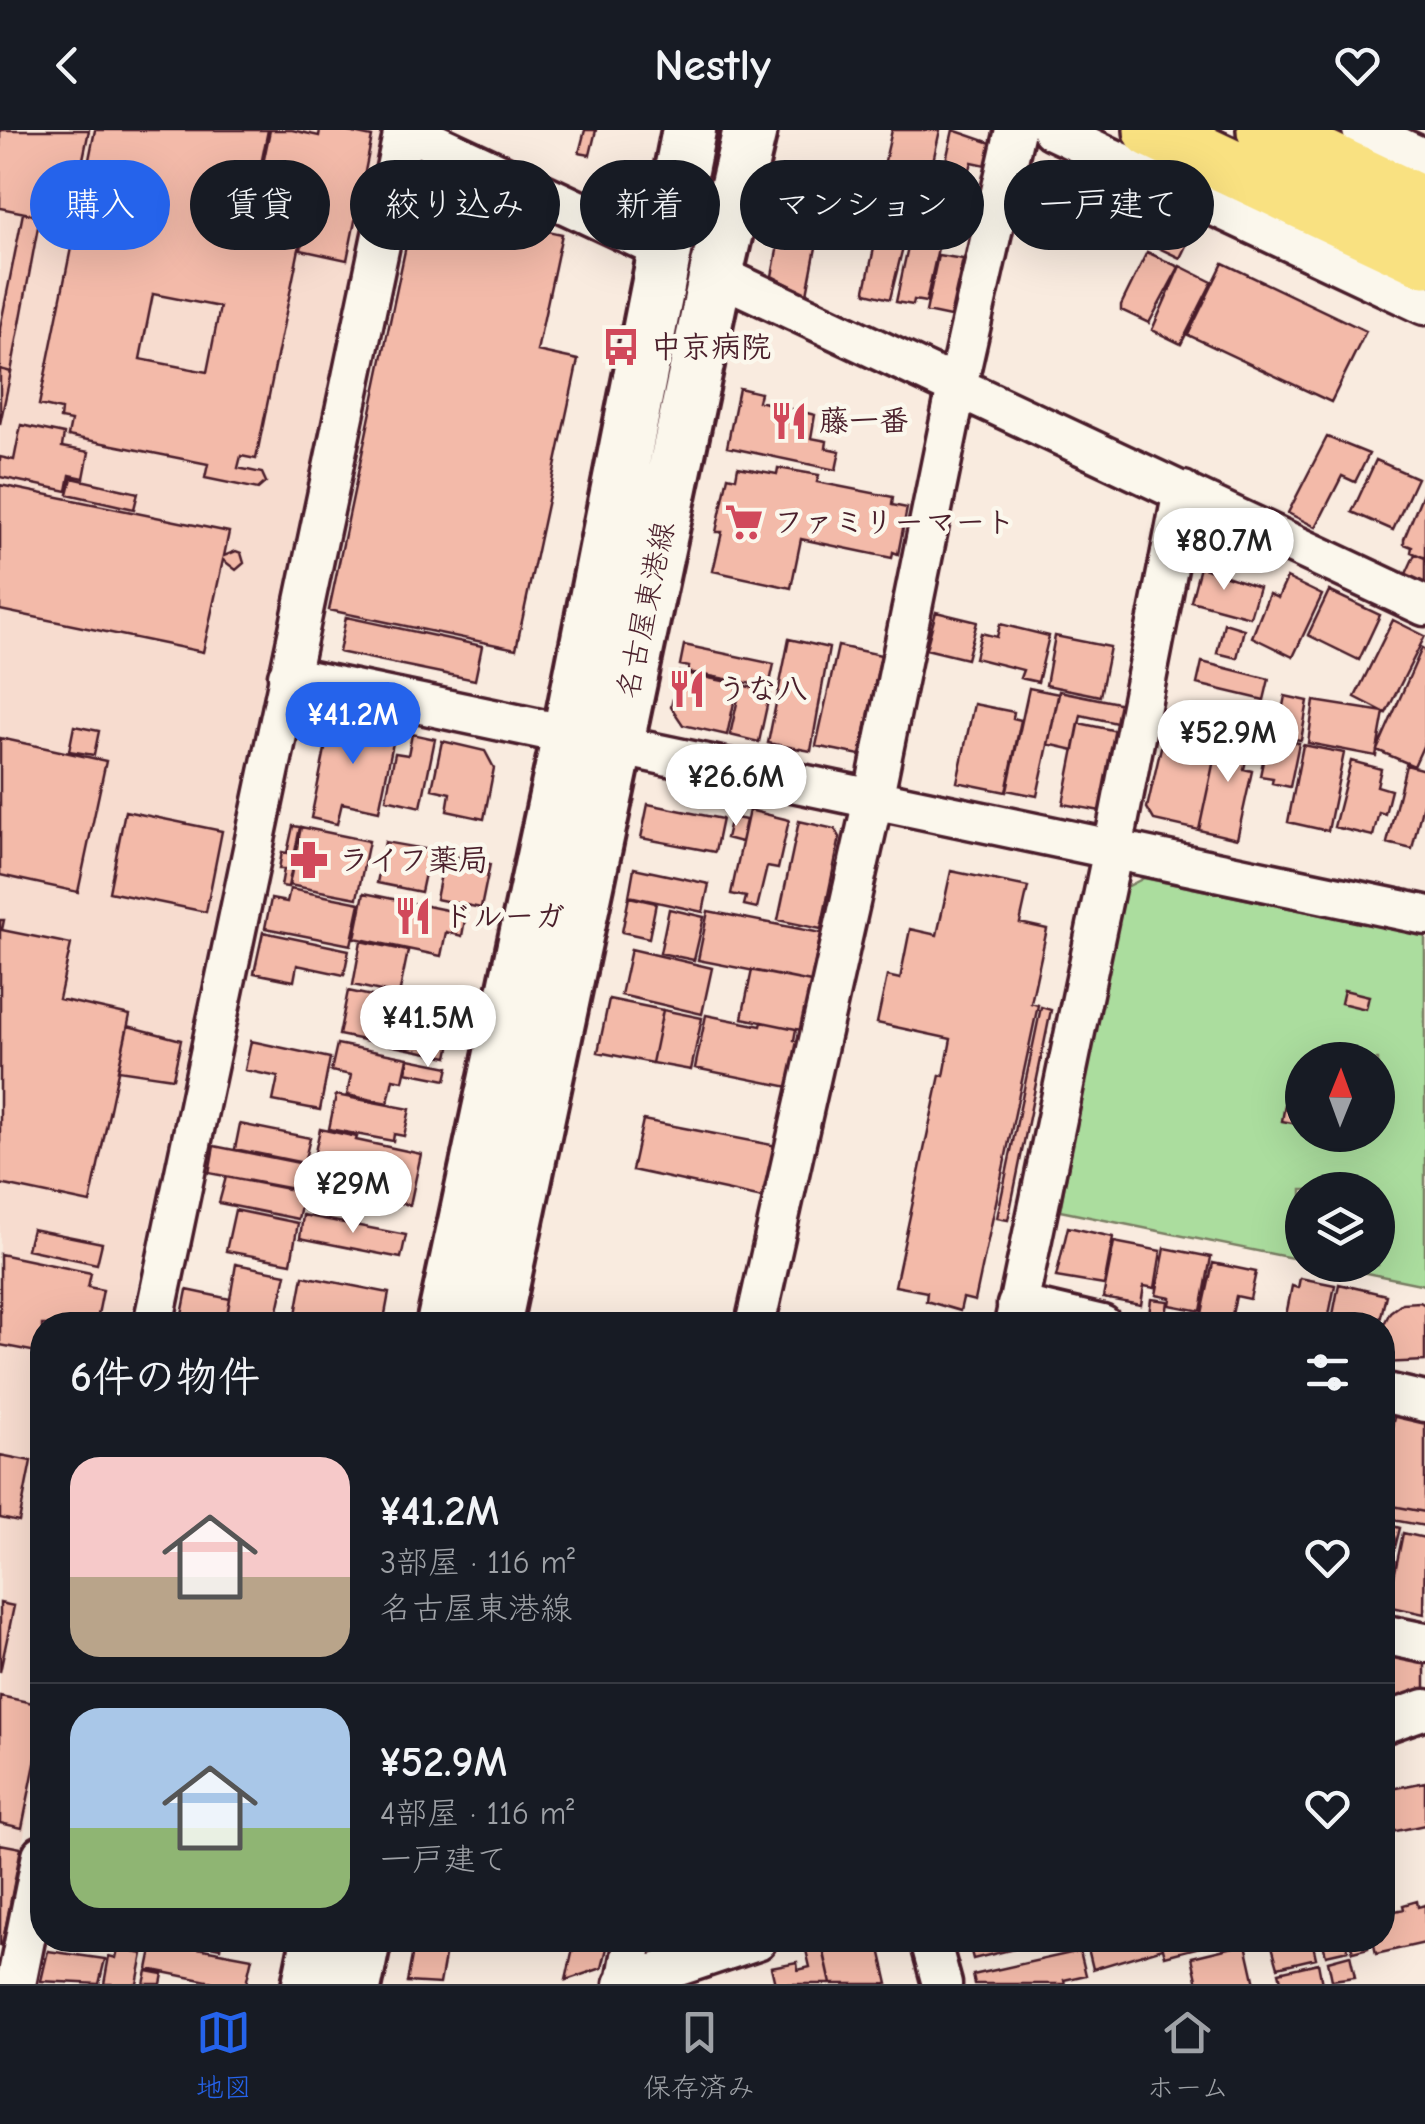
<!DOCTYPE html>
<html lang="ja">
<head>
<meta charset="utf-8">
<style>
	body { margin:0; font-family:"Comic Neue","Klee One",sans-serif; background:#242831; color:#f1f3f6; height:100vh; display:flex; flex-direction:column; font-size:38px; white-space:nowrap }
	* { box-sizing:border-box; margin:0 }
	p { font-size:32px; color:#9ea1a6 }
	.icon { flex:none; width:55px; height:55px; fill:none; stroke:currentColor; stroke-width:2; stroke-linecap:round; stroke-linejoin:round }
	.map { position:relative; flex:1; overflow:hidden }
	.drawer { position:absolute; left:30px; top:1182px; width:1365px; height:640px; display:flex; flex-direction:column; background:#171b24; border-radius:40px; box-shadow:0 10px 40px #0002 }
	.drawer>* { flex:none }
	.hud { position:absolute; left:30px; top:30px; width:1365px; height:90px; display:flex; gap:20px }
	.needle { width:65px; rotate:1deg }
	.fabs { position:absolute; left:1285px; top:912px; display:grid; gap:20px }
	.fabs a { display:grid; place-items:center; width:110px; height:110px; border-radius:50%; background:#171b24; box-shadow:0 10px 40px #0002; font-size:50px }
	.price { position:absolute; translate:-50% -85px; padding:0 22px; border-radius:35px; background:#fff; color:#222; font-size:32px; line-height:65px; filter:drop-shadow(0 2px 5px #0008) }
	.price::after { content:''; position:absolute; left:50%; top:60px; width:30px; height:22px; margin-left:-15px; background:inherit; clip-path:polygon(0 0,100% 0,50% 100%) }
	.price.on { background:#2563eb; color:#fff }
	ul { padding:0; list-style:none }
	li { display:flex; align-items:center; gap:30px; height:250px; padding:0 40px }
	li+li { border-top:2px solid #363941 }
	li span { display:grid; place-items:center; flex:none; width:280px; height:200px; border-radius:30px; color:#555 }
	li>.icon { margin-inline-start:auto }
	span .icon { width:120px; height:120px; fill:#fffc; stroke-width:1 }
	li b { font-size:42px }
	h2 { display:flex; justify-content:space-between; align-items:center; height:120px; padding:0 40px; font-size:42px }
	.chip { padding:0 35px; border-radius:45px; background:#171b24; box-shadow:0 10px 40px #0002; font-size:35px; line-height:90px }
	.chip.on { background:#2563eb; color:#fff }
	header { display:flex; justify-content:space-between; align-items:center; height:130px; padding:0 40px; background:#171b24; font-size:45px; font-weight:800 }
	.menu { display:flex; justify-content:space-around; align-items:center; height:140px; border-top:2px solid #363941; background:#171b24; font-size:28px; color:#9ea1a6 }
	.menu a { display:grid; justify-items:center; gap:5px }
	.menu .on { color:#2563eb }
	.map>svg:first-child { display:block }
</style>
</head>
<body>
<header><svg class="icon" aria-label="back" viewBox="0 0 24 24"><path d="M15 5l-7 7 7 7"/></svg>Nestly<svg class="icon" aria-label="heart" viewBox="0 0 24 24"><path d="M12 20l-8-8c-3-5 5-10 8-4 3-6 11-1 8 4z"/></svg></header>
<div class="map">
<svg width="1425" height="1854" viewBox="0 0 1425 1854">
	<rect width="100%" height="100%" fill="#f9ebdf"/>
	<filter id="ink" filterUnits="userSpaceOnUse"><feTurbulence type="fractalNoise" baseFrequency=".01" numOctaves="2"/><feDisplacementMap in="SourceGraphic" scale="20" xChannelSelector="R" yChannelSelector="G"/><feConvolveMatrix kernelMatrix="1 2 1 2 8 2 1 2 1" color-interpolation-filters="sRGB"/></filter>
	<g filter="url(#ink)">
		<path fill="#f7dccf" d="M0,0h381l-252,1195h-87v418l-42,215z"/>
		<path fill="#abdd9e" stroke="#7a7e64" stroke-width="2.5" fill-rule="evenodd" d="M1144,748l281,58v349l-98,-20h51v-75h-76v70l-242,-49 59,-320zM1302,930h76v75h-76z"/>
		<path fill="#f3baa9" stroke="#4a1f2b" stroke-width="2.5" fill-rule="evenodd" d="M0,0h89l-19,92 -70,-14z
			M95,0h173l-21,103 53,11 -44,215 -15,-3 -3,12 24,5 4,9 -8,7 -53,-11 3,-14 -140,-28 3,-15 -11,-2 1,-9 -22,-5zM153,164l67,13 -13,65 -67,-13z
			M270,0h22l27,6 1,-6h19l33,7 -25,123 -46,-10 1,-7 -53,-11z
			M585,0h11l-6,25 -11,-2z
			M892,0h48l-12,54 -46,-10z
			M953,0l38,13 -5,22 -14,-3 -6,22 -24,-6z
			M793,38l37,7 -23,119 -35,-18z
			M941,52l38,13 -9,34 -19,-5 -5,17 -18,-6z
			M415,73l147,31 -25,117 41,9 -62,289 -187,-39z
			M915,73l18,4 -8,31 -18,-4z
			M23,83l17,3 -29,156 -11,-3v-41z
			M1164,86l29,15 -13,27 -30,-14z
			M879,95l28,6 -17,68 -24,-6 -1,-3z
			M909,112l29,6 -12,54 -12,-2 -1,5 -17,-3z
			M1147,122l32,15 -30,56 -28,-13v-5z
			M938,125l25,4 -13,58 -24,-5z
			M1223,133l143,68 -35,71 -143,-67z
			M1180,136l32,16 -31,62 -29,-14z
			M0,239l11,3 -11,52z
			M739,258l21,5 -2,8 57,14 -4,23 16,3 -1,7 14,3 -4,19 -109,-23z
			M21,295l43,9 -2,13 27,5 -5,26 -14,-3 -3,16 -67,-14v-20l14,3z
			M1327,307l42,17 -14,28 -13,-6 -26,51 -28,-14z
			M1376,330l41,18 -24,52 -41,-18z
			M738,337l39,7 1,-6 41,7 -2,7 76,15 -1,8 15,3 -9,46 -5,-2 -1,6 -91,-19 -10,49 -78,-17 9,-39h-6l12,-56 8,2z
			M72,348l66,15 -4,16 -66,-15z
			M0,355l229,47 -5,24 12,-5 5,2 3,10 -8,7 -13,-10 -20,92 -203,-42z
			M1425,358v70l-14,-6 1,-5 -8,-3v-5z
			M1415,424l10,4v27l-20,-9z
			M1200,437l59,20 -9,30 -59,-16z
			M1287,448l35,17 -29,62 -41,-20 17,-43 9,4z
			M1329,461l51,24 -21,45 -51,-25z
			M936,482l41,10 -10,37 -41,-10z
			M346,487l136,29 -7,34 -136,-28z
			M1393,490l32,16 -39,77 -31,-16z
			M1224,493l20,6 -7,29 -20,-5z
			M1000,494l49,12 -11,46 -18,-4 3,-8 -48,-12 6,-25 16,4z
			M1055,506l55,11 -10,49 -54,-11z
			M789,509l40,9 -18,103 -43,-8z
			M684,515l90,19 -5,23 -81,-15 1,-5 -9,-2z
			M838,516l43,9 -21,100 -44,-9z
			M1422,518l3,2v92l-11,24 -37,-16z
			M1202,532l67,17 -5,21 -67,-16z
			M679,542l59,12 -11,51 -44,-10 -12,-18z
			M741,555l29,7 -11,50 -29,-7z
			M1029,558l30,6 -22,102 -30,-6z
			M1059,561l79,16 -4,20 -53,-12 -7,35 -26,-6z
			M1285,566l23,5 -7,39 -24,-4z
			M1314,571l70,11 -8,44 -68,-13z
			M974,574l40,8 -1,6 8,2 -15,72 -49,-10z
			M332,585l64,13 -17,83 -37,-8 -5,21 -26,-6z
			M1168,587l53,10 -22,103 -45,-10 -7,-12z
			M1079,593l52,11 -25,78 -43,-8z
			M74,596l25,5 -5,24 -25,-4z
			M1221,597l31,6 -8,36 8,2 -15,68 -38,-9z
			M412,604l23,5 -14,68 -35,-8 9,-46 13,2z
			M1268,607l31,6 -9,44 -18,-4 1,-5 -13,-2z
			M0,608l106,23 -28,131 -78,-17z
			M442,611l43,10 9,17 -10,51 -37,-8 3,-18 -18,-4z
			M1303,615l41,8 -16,78 -40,-9z
			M1351,631l30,8 -4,17 14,4 -6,24 -6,-2 -6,24 -39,-9z
			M1406,635l19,5v25l-13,54 -25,-6z
			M648,674l74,15 -7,33 -74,-14z
			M749,680l40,10 -11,49 -11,-2 -10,41 -13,-3 2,-8 -15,-3z
			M125,681l97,20 -16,81 -97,-20z
			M731,687l15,3 -5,22 -15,-4z
			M799,691l36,8 5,8 -19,92 -43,-9z
			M293,696l7,1 -12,60 -7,-1 3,-17h-5l3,-17 5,1z
			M301,697l68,14 -12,57 -68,-13z
			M385,712l45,8 -9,42 -44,-9z
			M445,724l45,10 -9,44 -45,-9z
			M634,738l75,16 -6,28 -74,-16z
			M951,741l77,16 -8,36 27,6 -16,74 7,2 -63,296 -12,-3 -3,13 -34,-10 1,-9 -32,-6 45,-211 4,1 7,-37 -74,-16 10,-47 13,3 10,-50 27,6z
			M290,759l70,14 -9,42 -86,-17 6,-29 16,3z
			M364,763l102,21 -4,22 -16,-4 -5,24 -86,-18z
			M629,767l27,6 -7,35 -27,-6z
			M669,779l35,8 -10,43 -34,-7z
			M708,781l113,22 -10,49 -113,-22z
			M0,790h4l-2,10 69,14 -12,55 71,16 -40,188 -90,-19z
			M263,802l86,18 -5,25 -47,-10 -3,16 -40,-8z
			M361,811l47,10 -9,44 -46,-10z
			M631,819l81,19 -10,46 -81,-19z
			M752,840l59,12 -10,48 -59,-12z
			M1344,860l25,6 -3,13 -25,-6z
			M348,861l109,23 -9,43 -109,-22z
			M609,869l54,11 -11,53 -54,-11z
			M1041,877l10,3 -43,210 -11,-2z
			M663,880l39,8 -11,52 -39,-7z
			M706,885l55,11 1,-4 34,7 -2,11 4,1 -9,46 -94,-19z
			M128,896l53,14 -8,38 -55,-8z
			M251,911l79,17 -10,52 -47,-9 5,-24 -33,-7z
			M337,914l71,14 -5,23 -10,-2 -5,24 -41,-8 4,-20 -20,-4z
			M409,929l40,8 -3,13 -40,-8z
			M1291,942l11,2v51l-20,-4z
			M336,965l74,14 -6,27 -10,-2 -1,7 -64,-12z
			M643,990l134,26 -10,53 -135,-29z
			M240,994l70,14 -6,25 -69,-14z
			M320,999l37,8 -1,3 65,14 -11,51 -102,-21z
			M214,1016l95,19 -5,26 -95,-18z
			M226,1047l78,15 -6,27 -79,-16z
			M235,1080l63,13 -7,40 -65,-12z
			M303,1085l103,20 -5,23 -101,-20z
			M1068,1097l45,10 -9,48 -48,-8z
			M32,1099l70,14 -5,21 -70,-15z
			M1114,1112l47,9 -6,37 -11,-2 -3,19 -38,-7z
			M1165,1118l46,9 -10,54 -31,-6 1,-7 -15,-3z
			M0,1124l91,19 -3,14 15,3 -7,35h-54v28l-42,-8z
			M1213,1133l43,9 -6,27 -14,-3 -6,28 -29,-6z
			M236,1134l50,10 -11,50 -48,-8z
			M303,1146l86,17 -6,32h-89z
			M1300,1148l35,7 -8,40h-43l8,-39 6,2z
			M1339,1154l47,11 -7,30h-48z
			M187,1160l43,9 -5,26h-45z
			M1151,1169l17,2 -3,24 -17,-1z
			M1420,1172l5,3v56l-43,2v-35l8,-16 12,-9z
			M902,1183l33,7 -1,5 -33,-5z
			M1395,1283l30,6v93l-43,-8v-32z
			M0,1325l31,6 -12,61 -19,-4z
			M1382,1374l43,8v14l-43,-8z
			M1382,1393l18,5 -14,55 -4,-1z
			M1403,1403l22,5 -1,76 -36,-8z
			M0,1473l14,3 -14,66z
			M1382,1525l43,9v24l-43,15z
			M0,1566l42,9v24l-20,99 -22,-5z
			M1425,1652v43l-43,9v-47l8,-1 1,3z
			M0,1714l21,4 -19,98h-2z
			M1417,1771l1,6 7,-2v38l-49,11 -3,-14h9v-26l22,-5 -1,-4z
			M146,1810l-3,12 -12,-3 1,-4 -20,-4z
			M154,1810l98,18 -6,26h-24l-74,-15z
			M181,1810h40l-1,8z
			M415,1810h33l-8,44 -33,-2z
			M575,1810h34l-7,28 -36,12z
			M862,1810h16l10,44h-57l-8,-35z
			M968,1810h53l1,7 -49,12z
			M1086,1810h75l2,8 -70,21z
			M1161,1810h66l-62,16z
			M1300,1810h12l4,18 -38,9 -6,-21z
			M1322,1810h24l2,10 -22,5z
			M1350,1810h16l2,8 -15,4z
			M822,1813l9,41h-56l-4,-17 26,-5 1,8 12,-3 -5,-21z
			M1246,1814l9,40h-57l-6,-27z
			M118,1819l25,5 -6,30h-33l5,-28 7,2z
			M48,1821l57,8 -6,25 -58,-3z
			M1080,1821l6,24 -22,5 1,4h-90l-2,-9z
			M1350,1825l5,22 -23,3 -4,-19z
			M1318,1833l4,21h-40l-3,-12z
			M147,1841l16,3 -2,10h-17z"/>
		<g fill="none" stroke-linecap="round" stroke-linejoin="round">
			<g stroke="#4a1f2b" stroke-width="45">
				<path id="street" d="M406,0l260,121
					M1052,0l373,175
					M1362,0l63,29
					M716,144l709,332
					M288,546l1137,239
					M1017,1175l85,20
					M153,1195l251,-1195
					M755,1195l118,-525 84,-414 58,-256
					M1014,1195l99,-476 70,-358
					M1382,1262l43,10
					M1382,1504l43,9
					M1382,1594l43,-15
					M930,1810l12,44
					M626,1853l8,-43
					M16,1854l26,-129
					M624,1854l133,-44"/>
			</g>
			<g stroke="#4a1f2b" stroke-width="60">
				<path id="secondary" d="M443,1195l126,-590 120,-605
					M494,1195l222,-1051 34,-144
					M309,1854l9,-44
					M355,1854l9,-44"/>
			</g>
			<g stroke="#4a1f2b" stroke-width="62">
				<path id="primary" d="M1152,0l273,129
					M1265,0l160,76"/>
			</g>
			<use href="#street" stroke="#fbf7ec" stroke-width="38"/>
			<use href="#secondary" stroke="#fbf7ec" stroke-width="52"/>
			<use href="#primary" stroke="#f9e181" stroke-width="55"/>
		</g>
	</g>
	<defs>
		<g id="bus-bare" transform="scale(3)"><path d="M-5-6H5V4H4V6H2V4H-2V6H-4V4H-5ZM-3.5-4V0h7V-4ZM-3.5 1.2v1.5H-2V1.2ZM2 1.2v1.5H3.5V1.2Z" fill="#d1495b" stroke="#fbf7ec" stroke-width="2.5" paint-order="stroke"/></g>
		<g id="restaurant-bare" transform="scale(3)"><path d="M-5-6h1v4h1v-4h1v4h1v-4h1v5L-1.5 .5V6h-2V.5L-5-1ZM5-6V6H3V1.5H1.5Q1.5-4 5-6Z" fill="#d1495b" stroke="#fbf7ec" stroke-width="2.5" paint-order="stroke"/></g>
		<g id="supermarket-bare" transform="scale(3)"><path d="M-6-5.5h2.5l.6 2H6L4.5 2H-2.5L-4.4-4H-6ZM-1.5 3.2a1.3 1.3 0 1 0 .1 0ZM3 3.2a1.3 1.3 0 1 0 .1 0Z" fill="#d1495b" stroke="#fbf7ec" stroke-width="2.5" paint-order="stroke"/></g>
		<g id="pharmacy-bare" transform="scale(3)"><path d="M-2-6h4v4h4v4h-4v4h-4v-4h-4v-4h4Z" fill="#d1495b" stroke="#fbf7ec" stroke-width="2.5" paint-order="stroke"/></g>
	</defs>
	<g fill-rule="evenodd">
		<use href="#bus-bare" x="621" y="217"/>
		<use href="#restaurant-bare" x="789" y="291"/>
		<use href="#supermarket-bare" x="744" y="392"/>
		<use href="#restaurant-bare" x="687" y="559"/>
		<use href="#pharmacy-bare" x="309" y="730"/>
		<use href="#restaurant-bare" x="413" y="786"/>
	</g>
	<g text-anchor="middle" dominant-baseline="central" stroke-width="9" stroke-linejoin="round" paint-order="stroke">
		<g font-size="30" font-weight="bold" fill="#4a1f2b" stroke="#fbf7ec" text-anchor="start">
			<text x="651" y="217">中京病院</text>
			<text x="819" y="291">藤一番</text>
			<text x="774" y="392">ファミリーマート</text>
			<text x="717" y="559">うな八</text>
			<text x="339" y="730">ライフ薬局</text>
			<text x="443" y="786">ドルーガ</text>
		</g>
		<g font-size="30" fill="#4a1f2b" stroke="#fbf7ec">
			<text transform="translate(646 480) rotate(-78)">名古屋東港線</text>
		</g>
	</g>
</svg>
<div class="fabs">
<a><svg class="needle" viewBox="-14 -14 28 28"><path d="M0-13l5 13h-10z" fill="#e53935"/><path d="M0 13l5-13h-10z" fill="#9ea1a6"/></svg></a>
<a><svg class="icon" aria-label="layers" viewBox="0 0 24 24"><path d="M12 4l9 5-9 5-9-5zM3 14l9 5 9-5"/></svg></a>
</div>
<b class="price" style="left:1224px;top:463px">¥80.7M</b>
<b class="price on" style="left:353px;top:637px">¥41.2M</b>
<b class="price" style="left:1228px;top:655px">¥52.9M</b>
<b class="price" style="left:736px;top:699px">¥26.6M</b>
<b class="price" style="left:428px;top:940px">¥41.5M</b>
<b class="price" style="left:353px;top:1106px">¥29M</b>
<div class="hud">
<a class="chip on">購入</a>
<a class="chip">賃貸</a>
<a class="chip">絞り込み</a>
<a class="chip">新着</a>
<a class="chip">マンション</a>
<a class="chip">一戸建て</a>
</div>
<section class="drawer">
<h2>6件の物件<svg class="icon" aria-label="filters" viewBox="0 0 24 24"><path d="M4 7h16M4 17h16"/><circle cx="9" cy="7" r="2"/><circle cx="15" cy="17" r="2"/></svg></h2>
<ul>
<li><span style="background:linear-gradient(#f6c9c9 60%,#b9a48a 0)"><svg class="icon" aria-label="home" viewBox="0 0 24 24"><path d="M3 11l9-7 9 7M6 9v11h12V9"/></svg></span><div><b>¥41.2M</b><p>3部屋 · 116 m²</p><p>名古屋東港線</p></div><svg class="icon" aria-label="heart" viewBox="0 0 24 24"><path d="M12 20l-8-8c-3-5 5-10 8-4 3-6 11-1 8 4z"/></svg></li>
<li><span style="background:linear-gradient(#a9c7e8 60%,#8fb573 0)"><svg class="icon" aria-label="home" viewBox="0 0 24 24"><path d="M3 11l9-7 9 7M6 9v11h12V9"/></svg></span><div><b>¥52.9M</b><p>4部屋 · 116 m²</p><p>一戸建て</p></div><svg class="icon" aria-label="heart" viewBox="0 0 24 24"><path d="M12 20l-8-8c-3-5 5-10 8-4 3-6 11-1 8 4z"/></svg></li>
</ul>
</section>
</div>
<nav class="menu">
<a class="on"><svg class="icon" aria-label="map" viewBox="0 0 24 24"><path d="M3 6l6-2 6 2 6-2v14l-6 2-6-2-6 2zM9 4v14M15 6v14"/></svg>地図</a>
<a><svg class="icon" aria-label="saved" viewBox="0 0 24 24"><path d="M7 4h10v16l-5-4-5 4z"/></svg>保存済み</a>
<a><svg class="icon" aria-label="home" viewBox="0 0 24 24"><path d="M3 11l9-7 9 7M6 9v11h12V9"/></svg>ホーム</a>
</nav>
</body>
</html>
